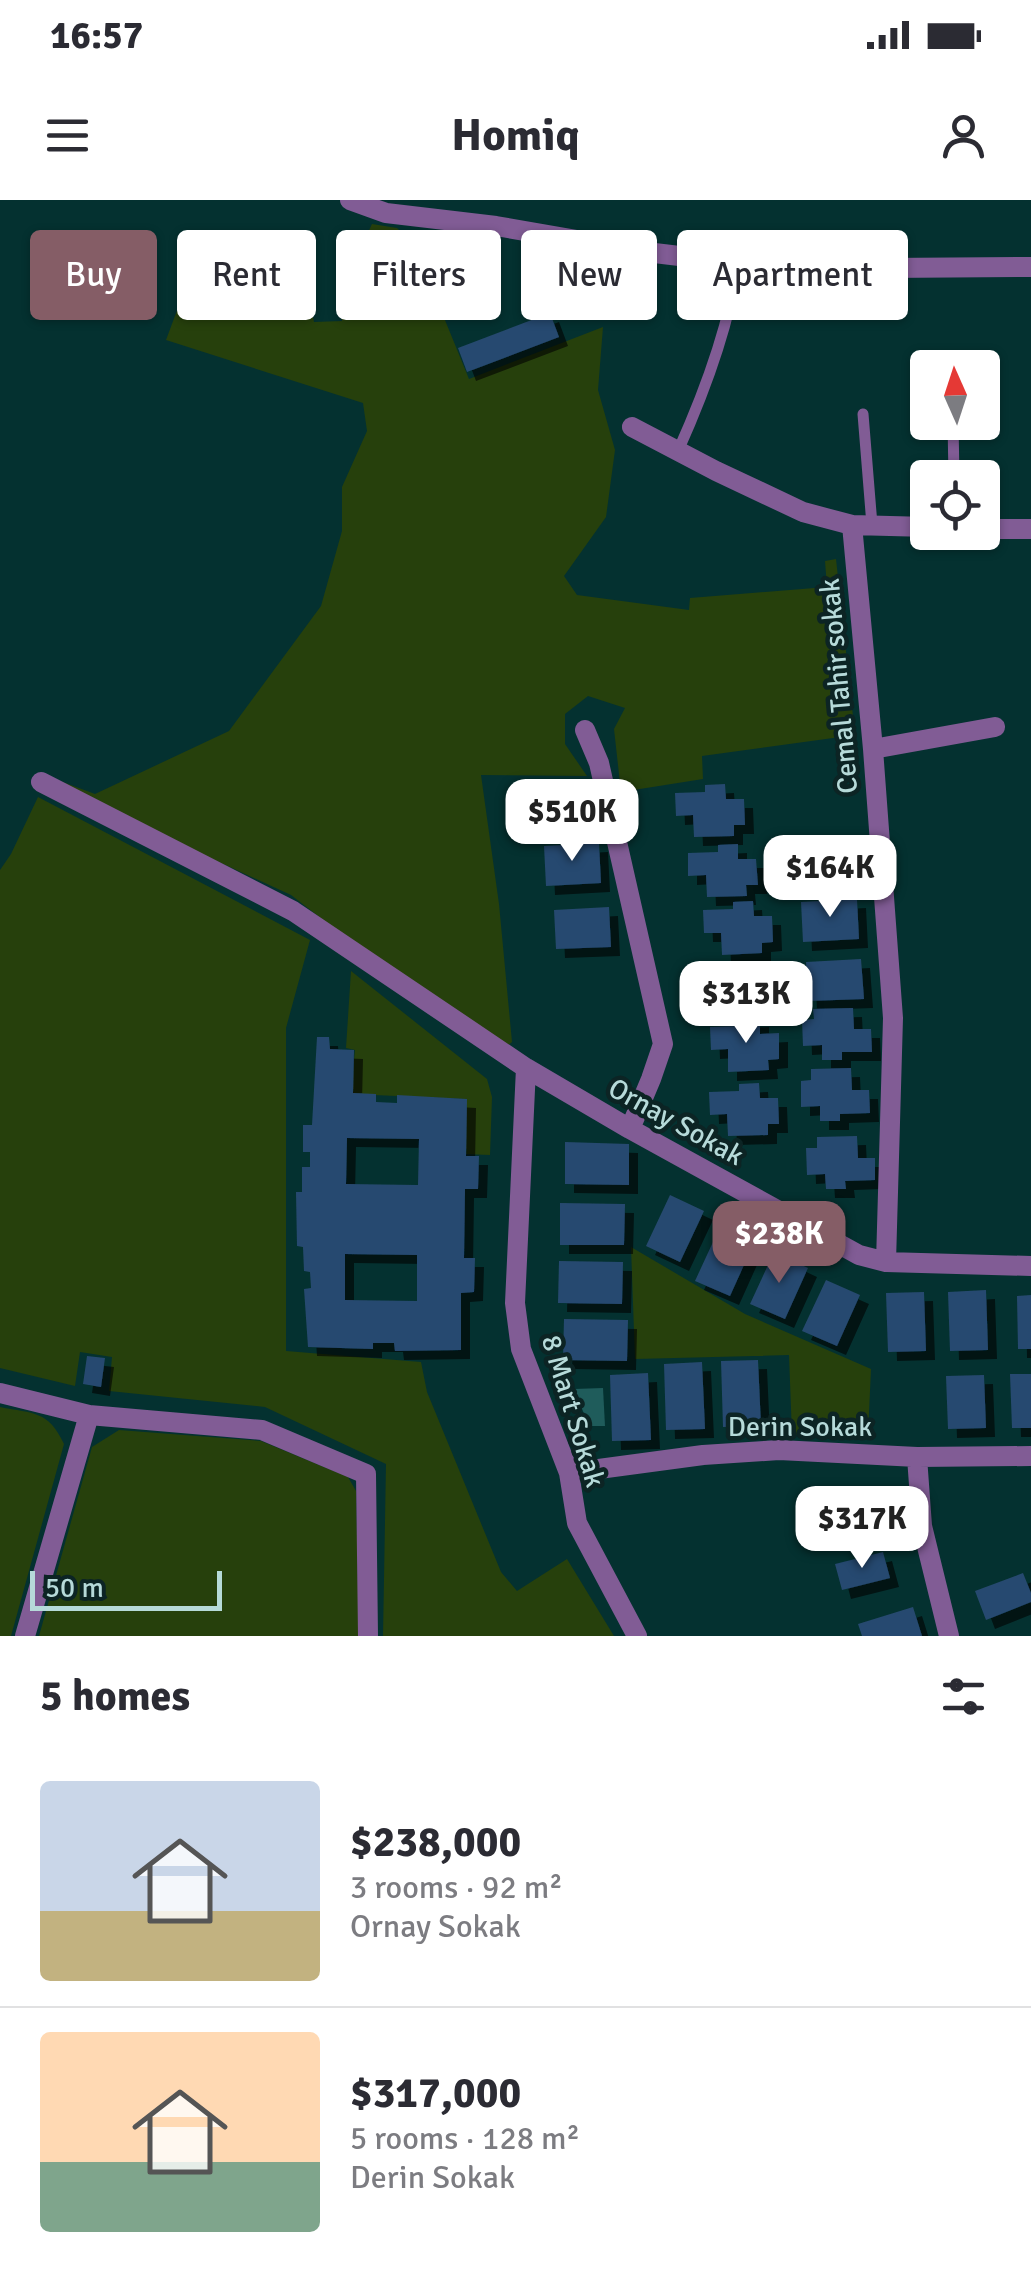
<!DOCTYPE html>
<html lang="en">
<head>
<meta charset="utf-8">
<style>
	body { margin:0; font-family:Signika,sans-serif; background:#f2f2f3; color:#2b2b33; height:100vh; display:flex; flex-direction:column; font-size:38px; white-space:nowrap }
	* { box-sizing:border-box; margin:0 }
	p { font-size:32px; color:#7c7c81 }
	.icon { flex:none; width:55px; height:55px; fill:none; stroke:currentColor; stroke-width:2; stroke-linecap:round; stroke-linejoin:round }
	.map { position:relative; height:1436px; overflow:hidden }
	.sheet { display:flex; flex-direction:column; background:#fff; flex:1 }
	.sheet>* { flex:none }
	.banner { position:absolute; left:30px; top:30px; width:972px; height:90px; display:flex; gap:20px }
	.needle { width:65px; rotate:357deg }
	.fabs { position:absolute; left:910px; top:150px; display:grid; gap:20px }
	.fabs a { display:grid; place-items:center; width:90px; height:90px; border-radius:10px; background:#fff; box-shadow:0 2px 8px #0004; font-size:50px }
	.scale { position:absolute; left:30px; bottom:25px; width:192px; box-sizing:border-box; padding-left:10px; border:5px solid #b6dad9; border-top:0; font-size:28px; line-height:35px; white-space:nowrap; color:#b6dad9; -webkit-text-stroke:8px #0c2424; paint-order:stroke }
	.price { position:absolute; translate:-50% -85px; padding:0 22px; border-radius:20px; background:#fff; color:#222; font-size:32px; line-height:65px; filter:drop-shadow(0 2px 5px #0008) }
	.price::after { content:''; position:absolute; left:50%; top:60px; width:30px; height:22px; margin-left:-15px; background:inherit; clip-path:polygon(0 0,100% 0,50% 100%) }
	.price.active { background:#855d66; color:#fff }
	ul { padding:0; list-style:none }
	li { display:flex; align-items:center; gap:30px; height:250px; padding:0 40px }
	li+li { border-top:2px solid #e1e1e2 }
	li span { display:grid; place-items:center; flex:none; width:280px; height:200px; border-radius:10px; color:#555 }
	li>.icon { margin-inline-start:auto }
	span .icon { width:120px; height:120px; fill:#fffc; stroke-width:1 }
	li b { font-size:42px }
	h2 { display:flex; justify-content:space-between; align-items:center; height:120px; padding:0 40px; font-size:42px }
	.pill { padding:0 35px; border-radius:10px; background:#fff; box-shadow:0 2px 8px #0004; font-size:35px; line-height:90px }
	.pill.active { background:#855d66; color:#fff }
	.status { display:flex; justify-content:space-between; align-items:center; height:70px; padding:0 50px; background:#fff; direction:ltr }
	.status svg { height:28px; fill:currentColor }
	header { display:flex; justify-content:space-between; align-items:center; height:130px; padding:0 40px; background:#fff; font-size:45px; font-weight:800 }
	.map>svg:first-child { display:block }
</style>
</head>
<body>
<div class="status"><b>16:57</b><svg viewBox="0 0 49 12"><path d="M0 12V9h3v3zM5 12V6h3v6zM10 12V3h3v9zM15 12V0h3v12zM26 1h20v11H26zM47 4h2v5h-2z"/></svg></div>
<header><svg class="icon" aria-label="menu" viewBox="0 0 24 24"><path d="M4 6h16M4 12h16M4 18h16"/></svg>Homiq<svg class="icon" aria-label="person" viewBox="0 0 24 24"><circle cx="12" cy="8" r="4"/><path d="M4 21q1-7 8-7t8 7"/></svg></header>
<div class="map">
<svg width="1031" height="1436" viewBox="0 0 1031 1436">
	<defs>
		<filter id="shadow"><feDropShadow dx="9" dy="9" stdDeviation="0" flood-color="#0009"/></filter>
	</defs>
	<rect width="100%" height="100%" fill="#043130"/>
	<path fill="#26400c" d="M372,24l25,4 17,16 55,135 134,-52 -5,63 17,60 -9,67 -42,59 13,19 112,15 1,-12 137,-11 -2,-26 11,-2 19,176 -153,21 1,23 -82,13 -7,-63 11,-21 -37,-12 -23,18v30l22,32 -106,-1 18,129 13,138 -8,7 -23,-7 -190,-147 -205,-94 -34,-23 43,16 134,-63 92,-125 21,-75v-44l25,-56 -4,-28 -197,-63 22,-59 30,-23 20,39 9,-13 61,9 6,29 28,-1 -3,-27z
		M38,597l272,143 -24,88v323l135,11 6,30 74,180 16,19 50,-32 47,77h-231l3,-172 -121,-57 -156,-16 3,-34 -32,-5 -5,34 -75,-18v-498l11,-16z
		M351,771l136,108 5,18 -2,58 -26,-1 1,-55 -114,-5 4,-44 -9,-2z
		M631,1047l114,67 126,55 -3,66h-76l-3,-80 -154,4z
		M0,1207c34,7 48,3 64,37l-53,192h-11z
		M119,1230l142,11 87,36 8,14 3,145h-320l53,-189z"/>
	<path fill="#1f5c5b" d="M603,1188l2,38h-16l-15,-37z"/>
	<path fill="#27496f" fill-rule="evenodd" filter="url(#shadow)" d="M550,113l9,24 -92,35 -9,-24z
		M586,584l2,40 -55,2 -2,-39z
		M725,584l1,15h18l1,26h-11v11l-40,1 -1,-22 -17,1 -1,-23 30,-1v-7z
		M850,640l1,40 -55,3 -2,-40z
		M599,643l2,40 -55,3 -2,-40z
		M738,644v15h18l2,26h-12l1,11 -40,1 -1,-22 -18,1v-23l30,-1v-7z
		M857,699l2,40 -56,3 -2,-40z
		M753,701l1,15h18l1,26 -11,1v10l-40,2 -1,-22h-17l-1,-23 30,-1v-7z
		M609,707l2,40 -55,2 -2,-39z
		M861,759l3,40 -56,2 -2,-39z
		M758,761v15h19v26h-11l1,11 -40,1 -1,-22 -17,1 -1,-23 30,-1v-7z
		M853,808l1,21h17l1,23h-30v8h-20v-15l-19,1 -1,-26 12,-1 -1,-10z
		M760,818v16l19,-1v26l-11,1 1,10 -41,2v-23l-17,1 -1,-23 30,-1 -1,-7z
		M317,837h12l1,12 24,1 -1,43 23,1v8l21,1v-8l70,4 -1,57h13l-1,33h-13l-1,69h11l-1,34 -13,1v57l-66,1 -1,-8h-21v6l-65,-2 -4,-58 7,-1 -1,-16 -6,-1 -1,-24 -6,-1 -1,-54h6v-25h8v-15h-7v-27h9zM347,938l72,1 -1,46 -72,-1zM345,1054l72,1v46l-72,-1z
		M851,868l1,22h17l1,23 -30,1v7h-20v-15l-19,1v-26l10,-1v-11z
		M759,883l1,15h18l1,26h-11v11l-40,1 -1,-22 -17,1 -1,-23 30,-1v-7z
		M857,936l1,22h17v22l-30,1 1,8h-20l-1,-15 -18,1 -1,-27h11v-11z
		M565,942l64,2v41l-64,-1z
		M670,995l34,16 -24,51 -34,-16z
		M560,1003l65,1 -1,41h-64z
		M719,1029l34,16 -23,51 -35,-15z
		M774,1052l34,16 -23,51 -35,-15z
		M559,1061l64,1 -1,42 -64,-1z
		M826,1080l34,15 -23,51 -35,-15z
		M986,1090l2,60 -38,1 -2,-59z
		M924,1092l2,59 -38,1 -2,-59z
		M1031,1095v54h-13l-1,-53z
		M564,1119l64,1 -1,41 -64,-1z
		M87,1156l18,2 -4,29 -18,-3z
		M758,1160l3,66 -38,1 -2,-66z
		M702,1162l3,67 -39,1 -2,-66z
		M648,1173l3,67 -39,1 -2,-66z
		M1010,1174h21v54h-19z
		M984,1175l2,53 -38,1 -2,-53z
		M880,1293l4,30 -55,8 -5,-30z
		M883,1352l7,26 -48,12 -7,-26z
		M1023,1373l8,20v9l-45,18 -11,-29z
		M913,1407l9,29h-60l-4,-12z"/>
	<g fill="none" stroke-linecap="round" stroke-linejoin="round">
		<path stroke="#815c95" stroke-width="11" d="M863,214l9,111
			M953,222l1,56
			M678,251c27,-60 51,-124 60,-188"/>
		<path stroke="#815c95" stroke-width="20" d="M350,0l36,13 110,13 150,26 92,11 147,5 146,-1
			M632,227l84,44 87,41 49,13 76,2
			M852,325l21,224 20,269 -7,244
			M982,329h49
			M585,530l14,33 64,281 -12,35 -21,50
			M873,549l122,-22
			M41,582l252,129 233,157 104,61 229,126 27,7 145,4
			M526,868l-11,235 6,46 48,124 8,50 60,113
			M0,1193l89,22 173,15 104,44 2,162
			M917,1257l5,69 27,110
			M569,1273l134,-18 76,-5 138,7 114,-1
			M25,1436l64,-221"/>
	</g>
	<g text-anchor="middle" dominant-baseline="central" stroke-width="9" stroke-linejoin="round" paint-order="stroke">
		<g font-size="28" fill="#b6dad9" stroke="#0c2424">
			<text transform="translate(839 486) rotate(-95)">Cemal Tahir sokak</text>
			<text transform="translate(676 922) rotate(29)">Ornay Sokak</text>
			<text transform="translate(573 1211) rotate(73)">8 Mart Sokak</text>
			<text x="800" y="1227">Derin Sokak</text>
		</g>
	</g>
</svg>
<div class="fabs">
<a><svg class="needle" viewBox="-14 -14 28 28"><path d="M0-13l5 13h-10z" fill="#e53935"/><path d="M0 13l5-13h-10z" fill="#7c7c81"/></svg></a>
<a><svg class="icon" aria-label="locate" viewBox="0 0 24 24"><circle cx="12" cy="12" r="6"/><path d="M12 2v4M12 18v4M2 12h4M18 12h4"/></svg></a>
</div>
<div class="scale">50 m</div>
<b class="price" style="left:572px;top:664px">$510K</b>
<b class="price" style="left:830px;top:720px">$164K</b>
<b class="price" style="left:746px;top:846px">$313K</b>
<b class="price active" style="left:779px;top:1086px">$238K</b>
<b class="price" style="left:862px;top:1371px">$317K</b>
<div class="banner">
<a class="pill active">Buy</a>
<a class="pill">Rent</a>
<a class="pill">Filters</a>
<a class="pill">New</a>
<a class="pill">Apartment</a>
</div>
</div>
<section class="sheet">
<h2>5 homes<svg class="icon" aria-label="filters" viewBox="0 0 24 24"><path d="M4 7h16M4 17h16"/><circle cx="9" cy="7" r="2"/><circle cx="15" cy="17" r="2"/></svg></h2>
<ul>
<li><span style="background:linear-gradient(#c9d6e8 65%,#c2b280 0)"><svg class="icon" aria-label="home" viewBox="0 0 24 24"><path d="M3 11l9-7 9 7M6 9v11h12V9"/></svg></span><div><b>$238,000</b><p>3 rooms · 92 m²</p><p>Ornay Sokak</p></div></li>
<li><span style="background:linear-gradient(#ffd9b3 65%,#7fa58c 0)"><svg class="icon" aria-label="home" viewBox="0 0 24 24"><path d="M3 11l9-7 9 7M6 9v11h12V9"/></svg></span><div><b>$317,000</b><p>5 rooms · 128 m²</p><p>Derin Sokak</p></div></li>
</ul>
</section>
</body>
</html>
